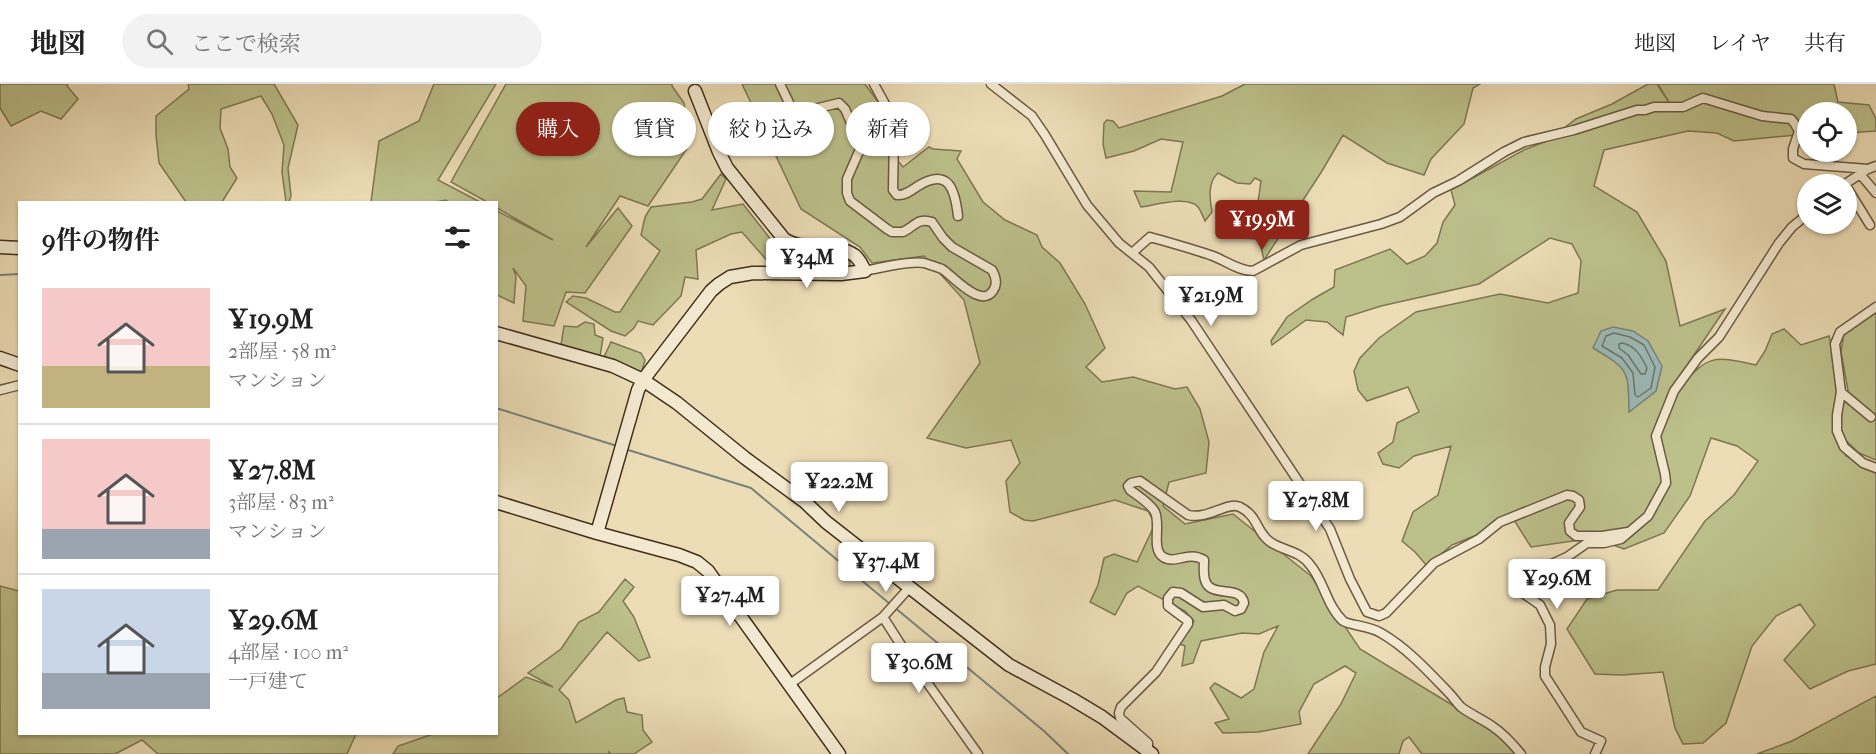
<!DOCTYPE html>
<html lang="ja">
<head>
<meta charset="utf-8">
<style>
	body { margin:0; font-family:"IM FELL French Canon","Noto Serif JP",serif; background:#f2f2f2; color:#222; height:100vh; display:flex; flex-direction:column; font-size:22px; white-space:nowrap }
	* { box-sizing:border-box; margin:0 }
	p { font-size:20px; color:#767676 }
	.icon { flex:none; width:33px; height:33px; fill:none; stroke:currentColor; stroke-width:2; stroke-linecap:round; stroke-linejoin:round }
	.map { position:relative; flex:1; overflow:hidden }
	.side { position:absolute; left:18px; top:117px; width:480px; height:534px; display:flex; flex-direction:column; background:#fff; border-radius:0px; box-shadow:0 2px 4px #0004 }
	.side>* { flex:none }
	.banner { position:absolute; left:516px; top:18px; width:570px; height:54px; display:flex; gap:12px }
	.controls { position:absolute; left:1797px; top:18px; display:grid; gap:12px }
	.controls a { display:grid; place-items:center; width:60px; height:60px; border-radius:50%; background:#fff; box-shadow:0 2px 4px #0004; font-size:30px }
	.price { position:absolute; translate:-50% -51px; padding:0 14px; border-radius:6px; background:#fff; color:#222; font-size:20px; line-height:39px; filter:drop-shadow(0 2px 3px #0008) }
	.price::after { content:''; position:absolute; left:50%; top:36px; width:18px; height:14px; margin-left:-9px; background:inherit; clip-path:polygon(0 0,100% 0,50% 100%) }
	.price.selected { background:#8f2418; color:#fff }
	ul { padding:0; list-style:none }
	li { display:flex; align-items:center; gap:18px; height:150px; padding:0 24px }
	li+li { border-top:2px solid #e0e0e0 }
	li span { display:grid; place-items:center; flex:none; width:168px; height:120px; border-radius:0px; color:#555 }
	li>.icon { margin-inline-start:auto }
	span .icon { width:72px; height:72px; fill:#fffc; stroke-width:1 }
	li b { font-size:26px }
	h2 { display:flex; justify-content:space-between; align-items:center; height:72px; padding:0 24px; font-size:26px }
	.pill { padding:0 21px; border-radius:27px; background:#fff; box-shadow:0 2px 4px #0004; font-size:21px; line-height:54px }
	.pill.selected { background:#8f2418; color:#fff }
	header { display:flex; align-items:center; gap:36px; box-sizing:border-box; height:84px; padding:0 30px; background:#fff; border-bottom:2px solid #e0e0e0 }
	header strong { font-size:28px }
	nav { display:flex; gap:33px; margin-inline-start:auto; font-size:21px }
	.search { width:420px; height:54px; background:#f2f2f2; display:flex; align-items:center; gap:15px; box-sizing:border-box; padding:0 21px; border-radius:33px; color:#767676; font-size:22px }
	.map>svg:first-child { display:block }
</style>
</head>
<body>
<header>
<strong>地図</strong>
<div class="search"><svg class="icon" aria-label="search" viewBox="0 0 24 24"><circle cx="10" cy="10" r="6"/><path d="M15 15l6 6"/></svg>ここで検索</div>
<nav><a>地図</a><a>レイヤ</a><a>共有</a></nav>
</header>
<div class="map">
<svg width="1876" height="670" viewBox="0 0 1876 670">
	<rect width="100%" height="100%" fill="#ecddb6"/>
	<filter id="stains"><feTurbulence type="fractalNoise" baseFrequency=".00333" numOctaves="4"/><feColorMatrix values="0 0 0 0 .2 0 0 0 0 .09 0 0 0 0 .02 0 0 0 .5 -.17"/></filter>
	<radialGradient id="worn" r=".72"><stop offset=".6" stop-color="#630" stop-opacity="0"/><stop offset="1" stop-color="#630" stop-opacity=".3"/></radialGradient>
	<path fill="#bcc08b" stroke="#7e7753" stroke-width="1.5" d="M0,0h68l-1,2 11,13 -17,20 -20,-8 -30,15 -11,-18z
		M188,0h86l24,41 -10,43 3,28 -2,6h-3l-4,-30 2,-27 -12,-31 -11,-18 -40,13 -1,19 8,21 2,18 7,11 -15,24h-36l-27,-39 -3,-28v-19l33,-27z
		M434,0h62l-58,96 42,22h-31l-3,-2 -11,2h-64l8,-61 40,-20z
		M506,0h166v2l12,17 6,41 -42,62 -28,-10 -34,51 32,-39 14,18 -47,67 -19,-1 -12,34 -31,-5 3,-35 -13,-18 3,8 -2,27 -17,-8v-84l56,29 -56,-32 -1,-6h-9l-36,-20z
		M742,0h123l16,22 7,19 1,25 14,17 26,-20 4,2 28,2 -4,8 26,43 22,18 32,15 5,12 18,16 25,41 20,44 -19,19 16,15 31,-5 42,12 12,-2 13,22 9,33 -3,31 -37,9 -6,24 22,18 48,-10 78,62 49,73 107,65 58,40h-103l-13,-17 -6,4 -4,13h-91l33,-50 15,-31 -11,-7 -31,18 -15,28 2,12 -43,8 -35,1 -8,-10 14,-4 -19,-31 5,-5 26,15 13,-9 10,-37 14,-26 -19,8 -17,-1 -41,8 -8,22 -11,3 3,-20 -7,-3 16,-22 -9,-10 -47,-25 -11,7 -12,22 -25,-13 8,-17 6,-27 10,-4 23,8 18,-38 -7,-13 -33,-11 -82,21 -9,-1 -14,-8 -4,-31 14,-18 -9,-23 -45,8 -39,-10 53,-75 -16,-63 -40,-44 -52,7 -12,-16 -59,-38z
		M1245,0h235l-7,4 -9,36 -33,35 -7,16 -37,-12 -44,-28 -21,36 -58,89 -5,-21 -19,-1 9,-9 20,3 -1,-11 -26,6 16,-25 3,-21 -6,-3 -5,6 -13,-1 -19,-10c-11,10 -8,26 -6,39l-7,9c-2,-4 -4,-10 -7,-14 -10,-12 -43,-2 -57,0l-7,-16 37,1 12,-50 -22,-3 -27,12 -28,7 -3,-14 1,-21 3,-3 6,1 6,7 103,-32z
		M1648,0h9l13,20 -12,-20h176l4,18 31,3 7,14v12l-29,2 -1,-21h-38l-1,22 -73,7 -17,-8 -29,-2 -84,19 -10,36 43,26 29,49 14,65 45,-17 -52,77 4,4c32,-35 34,-35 79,-25l9,-14 7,-17 12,-5 17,16 28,-9 10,43 -5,55 12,22 30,14v194l-28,7 -38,18 -26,-29 31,-35 -15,-21 -24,12 -24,30 -26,77 -23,20 -20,1 -8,-16 -12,-56 -41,3 -27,-1 -28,-45 20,-30 30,-9h41l47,-69 29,-26 24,-34 -21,-15 -26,-8 -21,58 -26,37 -40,16 -30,-11 -63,9 -17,-27 -62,25 -25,21 -12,-14 -13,-11 11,-29 25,-17 13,-49 -37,10 -15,12 -16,-4 -5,-11 15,-11 4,-19 22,-11 -11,-25 -41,14 -9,-11 -4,-19 6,-13 19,-20 37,-26 84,-18 48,9 30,-10 3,-32 -9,-17 -22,-6 -71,46 -98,22 -35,11 -3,18 -16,-13 -21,-2 -34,25 -1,-4 16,-24 26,-18 21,-12 1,-17 55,-21 17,15 18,-8 12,-13 6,-21 12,-17 -4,-15 75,-41 21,-8 29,-22 36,-15z
		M721,90l5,5 -14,31 31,-6 33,42 73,14 2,8 -80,-3 -29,-33 -11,2 -35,16 2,29 -13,-2 -4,19 -28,29 -15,-4 -4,7 -9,8 -14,-5 -45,-29 7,-6 13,2 29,14h5l40,-61 -19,-16 4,-18 6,-10 41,-5 10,-3z
		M1876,228v148l-17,-7 -19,-18 3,-37 5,-8 -7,-38 3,-19z
		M585,238l9,2 1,11 8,3 -3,18 -39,-11 3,-19 13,1z
		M611,258l30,11 4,7 -4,15 -37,-18z
		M625,495l9,8 -11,14 11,16 16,40 -11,4 -32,-29 -48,58 10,10 7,23 40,-23 8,-2 3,14 15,3 1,15 9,12 -18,12h-23l-2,-2v2h-216l5,-8 35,-12h63l1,-36 29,-21 27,10 -25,-14 33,-24 18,-27 20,-10z
		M0,502l19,5 1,143h336l-9,20h-189l-16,-14 -27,14h-115z
		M1876,612v58h-119l35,-13z"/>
	<path fill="#9cbab8" stroke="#788279" stroke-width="1.5" d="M1613,243l20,4 15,10 14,25 -6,25 -27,21c-1,-42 1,-42 -36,-64l8,-17z"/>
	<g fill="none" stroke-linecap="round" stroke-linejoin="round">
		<path stroke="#6e746a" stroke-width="1.5" d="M1614,249l16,4 14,8 11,22 -4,21 -13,9 -3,-2 -2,-22 -11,-15 -20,-12 4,-10z
			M1622,259c14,3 19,13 25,25l-2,6h-4l-13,-19 -9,-7v-4z"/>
		<path stroke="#788279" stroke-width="2" d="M0,191l20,-1
			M496,324l121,38
			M625,365l126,39 139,116
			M894,523l150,124 24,23"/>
		<g stroke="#6c5a42" stroke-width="11">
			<path id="street" d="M780,0l13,27 9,1 37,-9 6,6 13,30 2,10 -13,30v14l3,8 37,28 5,3h11c11,-5 15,-15 29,-10l11,16 9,9 40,23c3,5 5,11 3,17 -11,26 -42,-11 -53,-18 -5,-2 -12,-4 -18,-6 -13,-3 -45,5 -59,8
				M874,0l17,31 3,20 -1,55 4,5c8,1 15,-5 21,-9 31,-19 37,4 40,30
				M991,0l41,32 13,19 42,70 32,38 30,24 42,53 139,209 20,50 17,33 12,4 7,-3 48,-50 45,-24 21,-17 67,-27 6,1 6,4 1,7 -11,16 1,8 6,5h26l26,-4
				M1860,90l16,19
				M1845,100l23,-15 8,-3
				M1846,102l24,39
				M1132,169l18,-16c21,6 43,12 63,19 13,5 26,15 40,15l48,-26 80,-21 19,-7 33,-24 25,-12 46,-29 20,-10 50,-12 63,-20h8l9,-3h29l20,-9 59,18 29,3 4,5 4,7 -6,18v9l11,6 64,5
				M1876,223l-36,25 -5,12 6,48 -4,23v16l7,16 19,16 13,5
				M0,306l20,-5
				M1841,308l30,25
				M883,533l23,36 72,101
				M790,600l93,-67 26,-29
				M1148,666v-7l-28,-25 -1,-5 2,-6 35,-35 32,-48v-3l-20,-15v-8l5,-6 8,1 22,14 21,-2 11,6 6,-2 3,-6c-3,-19 -34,-4 -39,-23 -2,-6 -1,-14 -1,-20 -16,-10 -28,5 -41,-3 -12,-8 -2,-32 -8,-45 -5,-9 -17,-16 -25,-22l-2,-4 3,-3 9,-2 48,34c20,5 39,-14 52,-8 18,9 16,24 29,34 12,10 30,8 42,25 13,16 16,40 32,55 5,4 28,5 38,12 26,15 47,38 68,60 4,4 8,10 12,14 9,7 21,12 31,19 12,8 20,17 29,28
				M1595,670l6,-13 -20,-9 -36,-56v-9l6,-23 -1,-19 -10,-20 -20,-14 3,-6 18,-16 26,-12 20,-14h17l17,-4 27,-23 18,-33 -1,-9 -9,-38 18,-45 24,-33 21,-21 60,-94 13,-16 16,-13"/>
		</g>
		<g stroke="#412e1b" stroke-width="15">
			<path id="secondary" d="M0,163l20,1
				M496,249l117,33 30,14 34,23 68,55 60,44 21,20 183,143 63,34 30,18 50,37
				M0,274l20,7
				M496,418l101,31 82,22 18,7 11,9 131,183
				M597,449l41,-143 5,-10 68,-89 8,-7 11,-7 23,-4 88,1 24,-3c-3,-6 -6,-13 -11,-16 -18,-13 -49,-2 -70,-16l-57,-71 -8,-16 -24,-61"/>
		</g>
		<use href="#street" stroke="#f3e9d0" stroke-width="8"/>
		<use href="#secondary" stroke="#f3e9d0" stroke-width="12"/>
	</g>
	<rect width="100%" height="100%" filter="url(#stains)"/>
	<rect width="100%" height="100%" fill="url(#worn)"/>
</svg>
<div class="controls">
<a><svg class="icon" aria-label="locate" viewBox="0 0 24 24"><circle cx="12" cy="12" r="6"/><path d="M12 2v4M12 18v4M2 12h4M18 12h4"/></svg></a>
<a><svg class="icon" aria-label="layers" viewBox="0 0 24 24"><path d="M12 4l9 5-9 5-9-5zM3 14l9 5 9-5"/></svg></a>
</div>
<b class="price selected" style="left:1262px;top:167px">¥19.9M</b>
<b class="price" style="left:807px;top:205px">¥34M</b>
<b class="price" style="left:1211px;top:243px">¥21.9M</b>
<b class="price" style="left:839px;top:429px">¥22.2M</b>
<b class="price" style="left:1316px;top:448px">¥27.8M</b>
<b class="price" style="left:886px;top:509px">¥37.4M</b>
<b class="price" style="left:1557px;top:526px">¥29.6M</b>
<b class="price" style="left:730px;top:543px">¥27.4M</b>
<b class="price" style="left:919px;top:610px">¥30.6M</b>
<div class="banner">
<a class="pill selected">購入</a>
<a class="pill">賃貸</a>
<a class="pill">絞り込み</a>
<a class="pill">新着</a>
</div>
<section class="side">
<h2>9件の物件<svg class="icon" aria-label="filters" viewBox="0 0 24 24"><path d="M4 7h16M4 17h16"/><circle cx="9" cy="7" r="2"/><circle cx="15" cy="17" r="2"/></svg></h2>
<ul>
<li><span style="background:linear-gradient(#f6c9c9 65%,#c2b280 0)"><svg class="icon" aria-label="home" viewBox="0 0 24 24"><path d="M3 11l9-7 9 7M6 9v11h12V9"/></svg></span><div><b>¥19.9M</b><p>2部屋 · 58 m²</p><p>マンション</p></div></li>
<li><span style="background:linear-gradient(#f6c9c9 75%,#9aa5b1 0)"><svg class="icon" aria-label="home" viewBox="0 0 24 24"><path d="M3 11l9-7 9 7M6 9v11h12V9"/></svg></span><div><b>¥27.8M</b><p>3部屋 · 83 m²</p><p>マンション</p></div></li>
<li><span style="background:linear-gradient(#c9d6e8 70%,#9aa5b1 0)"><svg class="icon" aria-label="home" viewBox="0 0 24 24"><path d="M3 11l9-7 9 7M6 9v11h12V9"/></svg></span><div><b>¥29.6M</b><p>4部屋 · 100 m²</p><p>一戸建て</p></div></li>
</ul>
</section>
</div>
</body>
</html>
